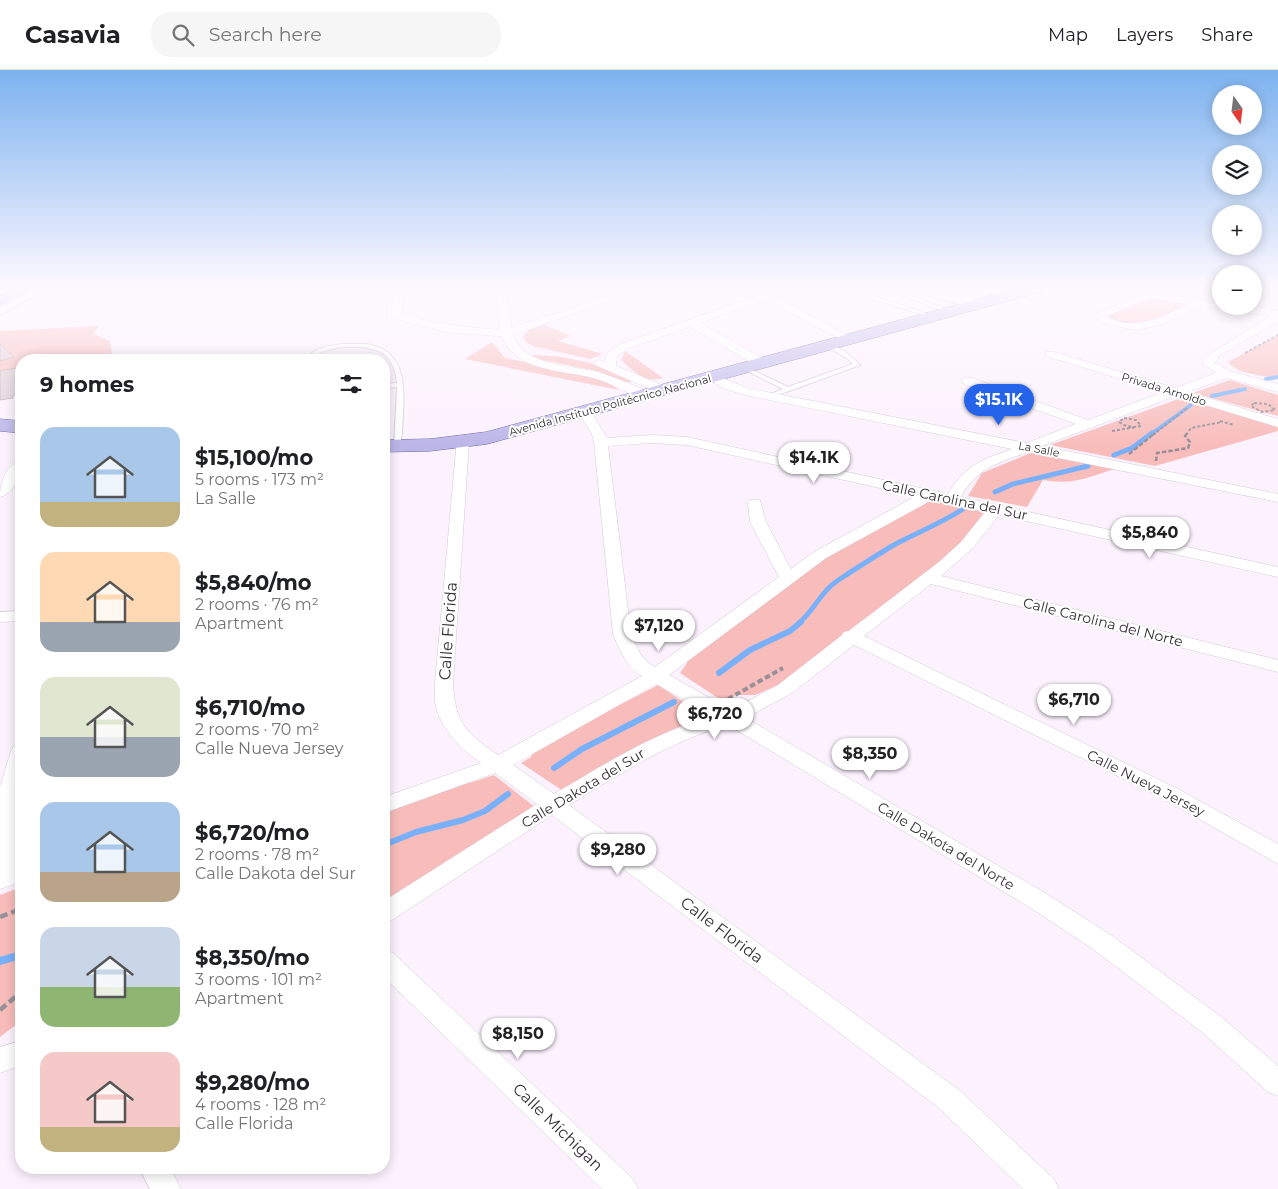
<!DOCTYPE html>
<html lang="en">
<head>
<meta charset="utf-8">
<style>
	body { margin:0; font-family:Montserrat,sans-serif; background:#f6f6f6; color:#202124; height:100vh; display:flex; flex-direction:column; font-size:19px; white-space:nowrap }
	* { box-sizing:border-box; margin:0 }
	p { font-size:16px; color:#757577 }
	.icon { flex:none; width:28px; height:28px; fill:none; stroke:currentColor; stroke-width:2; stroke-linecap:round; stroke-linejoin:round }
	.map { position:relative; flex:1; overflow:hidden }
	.details { position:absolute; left:15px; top:284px; width:375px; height:820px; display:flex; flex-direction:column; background:#fff; border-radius:20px; box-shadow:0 2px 12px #0003 }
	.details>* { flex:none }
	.needle { width:32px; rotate:166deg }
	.tools { position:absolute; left:1212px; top:15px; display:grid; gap:10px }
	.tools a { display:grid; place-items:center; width:50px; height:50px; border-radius:50%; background:#fff; box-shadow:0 2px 12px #0003; font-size:25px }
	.price { position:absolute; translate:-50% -42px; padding:0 11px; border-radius:18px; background:#fff; color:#222; font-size:16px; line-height:32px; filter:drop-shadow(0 1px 2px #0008) }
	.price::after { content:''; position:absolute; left:50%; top:30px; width:15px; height:11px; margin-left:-8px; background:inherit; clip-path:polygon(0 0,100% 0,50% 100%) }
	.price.on { background:#2563eb; color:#fff }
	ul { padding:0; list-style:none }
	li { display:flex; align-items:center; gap:15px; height:125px; padding:0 25px }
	li span { display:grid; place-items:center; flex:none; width:140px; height:100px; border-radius:15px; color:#555 }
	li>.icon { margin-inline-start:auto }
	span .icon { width:60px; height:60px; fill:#fffc; stroke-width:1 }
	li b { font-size:21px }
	h2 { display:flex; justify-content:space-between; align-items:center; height:60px; padding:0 25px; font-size:21px }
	header { display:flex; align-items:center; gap:30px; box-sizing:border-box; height:70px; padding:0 25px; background:#fff; border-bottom:1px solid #e0e0e0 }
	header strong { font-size:24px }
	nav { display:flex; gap:28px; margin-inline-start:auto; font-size:18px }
	.search { width:350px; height:45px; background:#f6f6f6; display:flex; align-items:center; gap:12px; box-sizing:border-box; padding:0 18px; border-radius:20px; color:#757577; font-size:19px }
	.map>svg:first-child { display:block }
</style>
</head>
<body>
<header>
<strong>Casavia</strong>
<div class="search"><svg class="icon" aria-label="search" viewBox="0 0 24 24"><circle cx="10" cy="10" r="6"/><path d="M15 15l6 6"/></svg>Search here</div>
<nav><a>Map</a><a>Layers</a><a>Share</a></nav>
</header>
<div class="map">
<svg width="1278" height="1119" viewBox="0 0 1278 1119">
	<rect width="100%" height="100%" fill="#fcf2fe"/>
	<path fill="#f8bdbb" d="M1157,228l24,3 8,5c-39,18 -40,24 -83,13l1,-3 40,-17z
		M543,254l27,12 -12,5 45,13 -13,5 -57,-13 -7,-4 -3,-6 6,-6z
		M99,256l-6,8 17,7 3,19h-92v8l-21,3v-40z
		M1278,265v43c-14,-2 -41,-4 -50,-16z
		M492,272l13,16 97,20 17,12 -154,-31z
		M625,281l38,27c-19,6 -28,-6 -42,-18z
		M532,285c33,0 69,9 98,22l1,5h-7l-32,-12 -64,-13z
		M1230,310l48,15v21l-85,-23z
		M1181,328l97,29v4l-123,35 -105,-21z
		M1033,382l81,17c-27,9 -42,16 -71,11l-16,27 -59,-11 14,-23z
		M934,429l51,13 -12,24 -41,35 -75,53 -74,59 -28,12h-19l-12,7 -44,-29 7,-10 -1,-4 164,-119z
		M658,615l45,30 -82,41 -58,35 -42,-28 10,-6 3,-8z
		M494,705l41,32 -141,91 -10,3v-88l56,-24 33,-7z
		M21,817v134l-21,16v-142z"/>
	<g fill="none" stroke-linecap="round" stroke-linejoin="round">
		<path stroke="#7ab0f9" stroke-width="4" d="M1266,309l12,-2
			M1212,326l33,-7
			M1150,365l41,-30"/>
		<path stroke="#7ab0f9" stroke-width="5" d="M1114,385l18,-7 20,-15
			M995,422l18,-8 75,-18
			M799,553c15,-12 21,-31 38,-42 18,-12 37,-24 55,-35 24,-13 48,-22 71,-37"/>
		<path stroke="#7ab0f9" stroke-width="6" d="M719,603l31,-23 40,-19 11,-9
			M554,698l28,-19 92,-47
			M384,775l32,-13 47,-12 22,-9 23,-17"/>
		<path stroke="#7ab0f9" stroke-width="8" d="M0,891l21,-6"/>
	</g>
	<path fill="#e0ced6" stroke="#beacb4" d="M0,274l14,13 -14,4z
		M21,297v27l-8,1v3l-13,2v-29z"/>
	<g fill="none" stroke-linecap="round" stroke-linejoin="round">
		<g stroke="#d5cad8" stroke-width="2">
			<path id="lane" d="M866,219h17l23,5 48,18 -5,1 -46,-17 -30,-6 -5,2 9,5 60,20 -5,1 -59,-19 -12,-7z
				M979,219h17l-2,2z
				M343,274c8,0 16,0 23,0 38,5 39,39 37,69 -1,11 0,24 -4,34l-2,1 -3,-2 3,-59 -13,1v-4l13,-1c-1,-11 -5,-23 -15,-30 -16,-10 -59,-8 -70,7h-6c8,-13 23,-14 37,-16z
				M828,275c11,0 25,12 32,20l-90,33 -2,-1v-2l15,-6 -40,-20 5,-1 40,19 65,-23 -5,-5 -20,-12z"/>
		</g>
		<g stroke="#d5cad8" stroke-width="1">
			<path id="street" d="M255,219h21l22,7 -5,3z
				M393,219h10l-1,25 33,9 61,7h4l-3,-41h10l4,39 118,-39h16l-132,46c10,31 58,30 85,37 13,4 25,9 37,14 5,3 12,5 16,10l-6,4 -4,-1c-16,-8 -31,-16 -47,-21 -31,-8 -79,-6 -92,-42l-51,-3 -59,-15z
				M775,219h16l-16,7 81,44 -2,2h-8l-80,-42 -66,23 67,38v6h-8l-69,-40 -61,21 -12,8 -1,10 53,22 2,3 -2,3h-8l-68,-30 6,-4 6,2 2,-9 14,-9z
				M1149,222l72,11v3h27l30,5v10l-59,35 -4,7 14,8 49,13v8l-52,-14 -38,14 90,27v8l-102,-31 -134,50 236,48v8l-250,-50c-30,11 -51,16 -67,45l317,70v10l-279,-62 -26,33 -32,28 337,84v12l-347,-88 -67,52 314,153 100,55v20l-114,-65 -310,-154 -62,48 -46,25 299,175 66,42 109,81 58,50v30l-10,-4 -66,-60 -109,-83 -64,-42 -301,-182c-58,16 -108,49 -159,80l390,285 95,89 5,10h-36l-84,-81 -387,-293 -160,105 -8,3v-22l153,-97 -42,-31 -111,40v-16l97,-34c-19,-14 -39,-32 -45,-56 -2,-7 -1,-16 -1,-24l22,-244h10l2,3 -16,241c2,40 13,50 45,72l144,-79c-16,-9 -22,-26 -29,-42l-19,-192 -2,-8 -13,-21 1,-3h10l17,28 46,-3 34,2 261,57c17,-29 33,-34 64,-45l-267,-54 -20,-6 -18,-11 6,-4 34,14 279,55 50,-19 -112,-40 -2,-3 2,-3h8l116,42 75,-28 -117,-36v-4h8l121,36 41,-15 -13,-9 3,-7 64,-41 -70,-10 -39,19 -25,5 -32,-6 -10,-9zM1150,228l38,6c-25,13 -55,29 -82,12zM653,373l34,2 229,51 -102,56 -23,17 -25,-47 -6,-22h-10l-2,3 2,19 29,55 -124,90c-14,-7 -18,-19 -24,-33l-23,-188zM932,430l53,12 -24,30 -22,20 -90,69 -5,1 -3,4 -63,49 -47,25 -62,-35 157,-117zM656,614l57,32c-58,16 -108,48 -159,78l-41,-29z
				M21,391c1,12 -7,33 -21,36 0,-13 6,-33 21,-36z
				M21,541v10l-21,1v-10z
				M21,674c3,40 -5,81 -5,122l5,-2v18l-21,7v-102l11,-36 3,-5z
				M384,880l9,3 240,226 5,10h-36l-218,-212z
				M21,971v24l-21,8v-26z
				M139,1098h31l11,21h-31z"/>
		</g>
		<g stroke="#d5cad8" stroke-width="2">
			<path id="secondary" d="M27,219h19l-46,26v-11z
				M916,219h24l43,13 3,3 -8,5 -60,-18z"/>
		</g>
		<g stroke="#6e679f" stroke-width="1">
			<path id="primary" d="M12,219h21l-33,18v-11z
				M1015,219h28l-2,3 -554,152 -57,7 -46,1v-12l46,-1 56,-7z
				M0,349l21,2v12l-21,-2z"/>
		</g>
		<path stroke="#979099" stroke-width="2" stroke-dasharray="3 2" stroke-linecap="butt" d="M1245,283l33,-18
			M1254,333l14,1 7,6 -13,2 -11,-6z
			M1124,348l12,2 5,6c-8,2 -15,1 -22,-4z
			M1220,351l14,4
			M1112,361l24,-4
			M1153,365l34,-27
			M1186,365l5,-7 31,-6"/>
		<path stroke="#979099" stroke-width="2.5" stroke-dasharray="4.5 2" stroke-linecap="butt" d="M1129,384l26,-21
			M1156,391l1,-8 31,-5 2,-6 -5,-6 2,-3"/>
		<path stroke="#979099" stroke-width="4" stroke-dasharray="5.5 3" stroke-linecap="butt" d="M728,629l55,-31"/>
		<path stroke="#979099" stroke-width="4.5" stroke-dasharray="8 4" stroke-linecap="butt" d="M0,847l21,-8
			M0,940l21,-18"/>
		<use href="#lane" fill="#fff" fill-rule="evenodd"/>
		<use href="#street" fill="#fff" fill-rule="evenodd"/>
		<use href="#secondary" fill="#fff" fill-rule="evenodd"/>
		<use href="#primary" fill="#bbb6e8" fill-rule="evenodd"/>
	</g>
	<linearGradient id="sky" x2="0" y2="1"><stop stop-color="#7cb2ef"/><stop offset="0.58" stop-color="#fef9ff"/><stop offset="1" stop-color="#fef9ff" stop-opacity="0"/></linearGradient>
	<rect width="1278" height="376" fill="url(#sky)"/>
	<g text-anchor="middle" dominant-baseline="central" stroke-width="4" stroke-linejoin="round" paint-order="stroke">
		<g font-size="11" fill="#343036" stroke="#fff">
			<text transform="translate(1164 319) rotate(17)">Privada Arnoldo</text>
			<text transform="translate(610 335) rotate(-15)">Avenida Instituto Politécnico Nacional</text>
			<text transform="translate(1039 379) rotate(11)">La Salle</text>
		</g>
		<g font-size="14" fill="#343036" stroke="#fff">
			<text transform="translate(955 430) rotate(12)">Calle Carolina del Sur</text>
			<text transform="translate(1103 552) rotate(14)">Calle Carolina del Norte</text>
			<text transform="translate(1146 713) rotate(27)">Calle Nueva Jersey</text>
			<text transform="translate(583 718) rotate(-31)">Calle Dakota del Sur</text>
			<text transform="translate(946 776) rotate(31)">Calle Dakota del Norte</text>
		</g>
		<g font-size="16" fill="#343036" stroke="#fff">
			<text transform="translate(448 561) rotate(-86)">Calle Florida</text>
			<text transform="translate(722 860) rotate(37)">Calle Florida</text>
			<text transform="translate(558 1057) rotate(44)">Calle Míchigan</text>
		</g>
	</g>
</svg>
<div class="tools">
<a><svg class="needle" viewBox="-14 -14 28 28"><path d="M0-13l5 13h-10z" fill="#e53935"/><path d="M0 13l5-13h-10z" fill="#757577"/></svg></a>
<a><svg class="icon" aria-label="layers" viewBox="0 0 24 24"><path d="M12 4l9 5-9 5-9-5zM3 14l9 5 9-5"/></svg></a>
<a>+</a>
<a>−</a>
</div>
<b class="price on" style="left:999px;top:356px">$15.1K</b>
<b class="price" style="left:814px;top:414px">$14.1K</b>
<b class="price" style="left:1150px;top:489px">$5,840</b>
<b class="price" style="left:659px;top:582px">$7,120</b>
<b class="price" style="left:1074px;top:656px">$6,710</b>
<b class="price" style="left:715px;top:670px">$6,720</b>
<b class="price" style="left:870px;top:710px">$8,350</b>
<b class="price" style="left:618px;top:806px">$9,280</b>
<b class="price" style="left:518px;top:990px">$8,150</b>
<section class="details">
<h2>9 homes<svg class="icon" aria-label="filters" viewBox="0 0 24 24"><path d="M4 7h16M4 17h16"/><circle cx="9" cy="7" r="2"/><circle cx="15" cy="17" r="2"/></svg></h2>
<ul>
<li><span style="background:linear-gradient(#a9c7e8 75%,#c2b280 0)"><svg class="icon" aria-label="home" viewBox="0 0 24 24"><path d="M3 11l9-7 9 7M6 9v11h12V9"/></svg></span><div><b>$15,100/mo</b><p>5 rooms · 173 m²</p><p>La Salle</p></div></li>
<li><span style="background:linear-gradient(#ffd9b3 70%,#9aa5b1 0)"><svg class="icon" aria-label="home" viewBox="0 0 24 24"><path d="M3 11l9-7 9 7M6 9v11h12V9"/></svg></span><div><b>$5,840/mo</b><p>2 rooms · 76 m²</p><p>Apartment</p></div></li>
<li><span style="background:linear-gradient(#dfe7d0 60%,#9aa5b1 0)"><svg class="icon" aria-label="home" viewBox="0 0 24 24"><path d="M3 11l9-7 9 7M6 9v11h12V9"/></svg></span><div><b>$6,710/mo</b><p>2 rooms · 70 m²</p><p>Calle Nueva Jersey</p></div></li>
<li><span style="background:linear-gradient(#a9c7e8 70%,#b9a48a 0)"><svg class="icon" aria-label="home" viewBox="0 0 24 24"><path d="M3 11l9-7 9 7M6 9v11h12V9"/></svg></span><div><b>$6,720/mo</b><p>2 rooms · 78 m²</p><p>Calle Dakota del Sur</p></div></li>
<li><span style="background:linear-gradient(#c9d6e8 60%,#8fb573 0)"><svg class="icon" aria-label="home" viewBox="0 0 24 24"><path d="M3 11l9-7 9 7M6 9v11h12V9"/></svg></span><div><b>$8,350/mo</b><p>3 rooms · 101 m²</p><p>Apartment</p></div></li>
<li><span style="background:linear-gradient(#f6c9c9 75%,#c2b280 0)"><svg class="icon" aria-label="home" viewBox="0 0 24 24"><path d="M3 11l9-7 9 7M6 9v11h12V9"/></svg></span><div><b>$9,280/mo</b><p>4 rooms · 128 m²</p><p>Calle Florida</p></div></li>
</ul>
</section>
</div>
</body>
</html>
